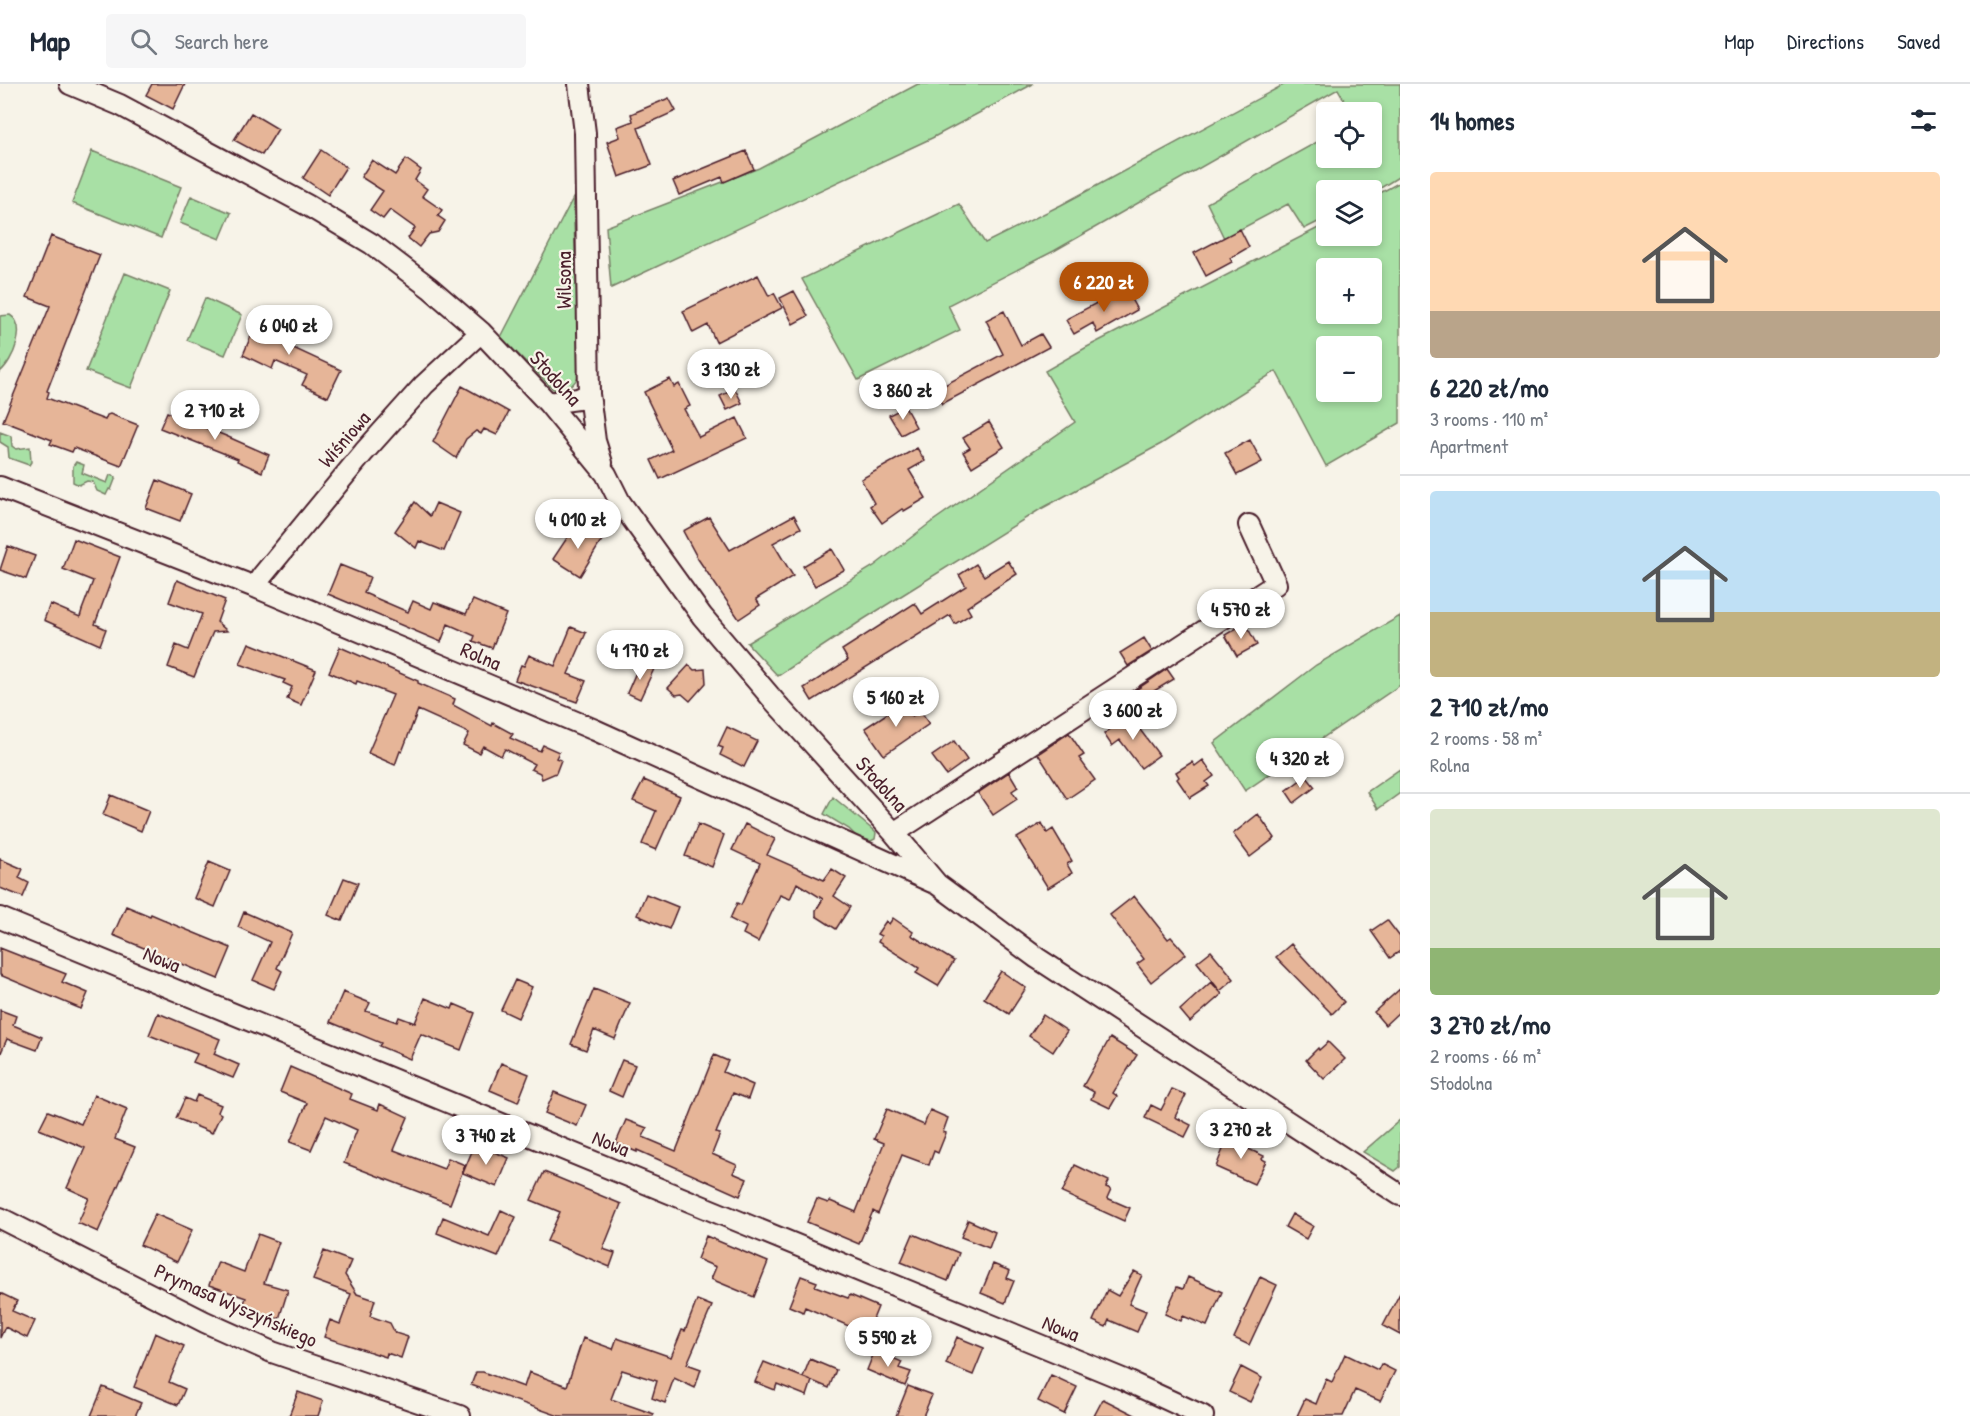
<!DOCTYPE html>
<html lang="en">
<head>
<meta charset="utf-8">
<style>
	body { margin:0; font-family:"Patrick Hand",sans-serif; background:#f6f6f7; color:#1f2937; height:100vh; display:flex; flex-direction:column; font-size:22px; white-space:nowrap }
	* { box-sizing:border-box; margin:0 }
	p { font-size:20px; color:#747a83 }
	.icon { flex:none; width:33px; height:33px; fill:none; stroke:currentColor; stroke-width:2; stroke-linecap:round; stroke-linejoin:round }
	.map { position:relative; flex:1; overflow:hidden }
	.panel { display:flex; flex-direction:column; background:#fff; width:570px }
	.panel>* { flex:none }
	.tools { position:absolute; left:1316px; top:18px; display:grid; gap:12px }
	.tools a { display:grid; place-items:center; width:66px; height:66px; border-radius:6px; background:#fff; box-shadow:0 3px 9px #0003; font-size:30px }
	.price { position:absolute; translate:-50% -51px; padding:0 14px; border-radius:21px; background:#fff; color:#222; font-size:20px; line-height:39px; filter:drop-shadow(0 2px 3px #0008) }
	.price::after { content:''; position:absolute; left:50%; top:36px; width:18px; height:14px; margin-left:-9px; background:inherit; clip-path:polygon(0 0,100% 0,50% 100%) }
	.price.on { background:#b45309; color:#fff }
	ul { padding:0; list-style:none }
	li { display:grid; align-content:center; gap:12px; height:318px; padding:0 30px }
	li+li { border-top:2px solid #e0e1e3 }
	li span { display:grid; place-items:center; height:186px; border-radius:6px; color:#555 }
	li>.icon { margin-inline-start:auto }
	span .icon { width:108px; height:108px; fill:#fffc; stroke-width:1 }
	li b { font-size:26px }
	h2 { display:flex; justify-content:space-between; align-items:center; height:72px; padding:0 30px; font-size:26px }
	header { display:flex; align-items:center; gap:36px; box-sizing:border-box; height:84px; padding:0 30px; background:#fff; border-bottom:2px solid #e0e1e3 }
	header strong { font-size:28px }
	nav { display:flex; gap:33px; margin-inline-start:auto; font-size:21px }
	.search { width:420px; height:54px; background:#f6f6f7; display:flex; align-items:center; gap:15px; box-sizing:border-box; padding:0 21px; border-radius:6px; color:#747a83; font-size:22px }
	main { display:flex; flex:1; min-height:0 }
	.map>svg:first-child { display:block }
</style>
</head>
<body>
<header>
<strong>Map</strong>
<div class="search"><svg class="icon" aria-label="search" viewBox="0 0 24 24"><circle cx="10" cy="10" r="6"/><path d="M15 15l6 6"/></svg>Search here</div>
<nav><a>Map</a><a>Directions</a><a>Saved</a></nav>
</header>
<main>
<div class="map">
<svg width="1400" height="1332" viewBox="0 0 1400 1332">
	<rect width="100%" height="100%" fill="#f7f3e8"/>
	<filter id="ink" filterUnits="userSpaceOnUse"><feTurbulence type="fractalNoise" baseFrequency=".0167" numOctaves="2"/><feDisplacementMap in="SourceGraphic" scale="12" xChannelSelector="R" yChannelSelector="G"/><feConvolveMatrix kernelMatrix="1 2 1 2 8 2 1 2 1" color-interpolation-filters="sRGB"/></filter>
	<g filter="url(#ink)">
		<path fill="#a8e0a5" stroke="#798068" stroke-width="1.5" fill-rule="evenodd" d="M918,0h115l-101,54 -321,150 -5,-61 153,-59z
			M1285,0h115v92l-29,18v-4h-45v28l-22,11 -16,-25 -64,34 -17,-35 119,-66v21h45v-46h-20l-13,-23 -284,162 -106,54 12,25 -102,50 -56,-101 157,-75 26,39 76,-38z
			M92,67l89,36 -20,51 -89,-35z
			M1400,98v241l-74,43 -50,-95 -115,73 -122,66 -175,109 -86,57 -31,-33 127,-77 56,-43 145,-101 -30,-51 42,-24 239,-123v12h45v-38zM1326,184h45v46h-45zM1326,262h45v46h-45z
			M191,112l40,17 -11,26 -40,-16z
			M573,114l7,175c-7,14 -12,18 -27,16l-52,-52z
			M125,189l45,18 -39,97 -45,-17z
			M205,214l37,17 -17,40 -38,-15z
			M10,231c18,11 3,46 -10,57v-56z
			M0,348l11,4 1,10 4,3 14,-2 1,15 -2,3 -20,-7 -1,-11 -8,-5z
			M76,378l8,3 -2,8 25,10 3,-8 6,2 -5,13 -2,-1 -3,6 -9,-4 -4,-9 -6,-1 -8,4 -6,-3v-16z
			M1400,532v69l-155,106 -31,-48 102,-78z
			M1400,685v24l-22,16 -11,-17z
			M833,713l40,33 3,3 -1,6 -4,2 -14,-4 -8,-8 -25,-15z
			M1400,1036v47l-5,4 -32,-19z"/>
		<path fill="#e6b598" stroke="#4a1f2b" stroke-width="1.5" d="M152,0h33l-12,25 -27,-14z
			M669,14l7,13 -38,17 14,37 -33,12 -12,-35 13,-5 -3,-10 16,-6 -2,-7z
			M251,29l27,16 -16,26 -28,-15z
			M321,66l25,17 -18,28 -25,-17z
			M746,67l8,18 -30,13 -2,-5 -43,18 -6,-14z
			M406,75l15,11 -6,10 12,9 -5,7 20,14 -4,6 7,5 -7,11 -9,2 -10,13 -11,-9 7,-10 -25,-18 -7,9 -13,-9 13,-19 -22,-14 11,-17 23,15z
			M1240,145l9,18 -19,11 2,4 -26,14 -12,-23z
			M51,152l49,19 -53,136 2,1 -2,6 58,22 2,-5 3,-1 28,11 -17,41 -47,-18 -2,4 -22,-8 2,-4 -49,-19 47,-115 -23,-9z
			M758,191l11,21 5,-3 8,15 -66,34 -8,-17 -15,8 -10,-22z
			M1125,204l12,22 -40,23 -4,-10 -19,11 -8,-14 2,-2z
			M794,207l14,25 -15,8 -13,-26z
			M262,226l15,7 -5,11 12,5 5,13 52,24 -13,27 -26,-12 5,-10 -32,-14 -3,8 -29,-14z
			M1004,227l17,34 20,-11 8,13 -107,57 -7,-14 68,-36 -17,-34z
			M670,295l4,8 5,-3 11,22 -6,3 15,28 38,-19 10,20 -87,41 -9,-19 21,-10 -28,-58z
			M462,302l47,26 -12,23 -13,-6 -3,5 -5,-3 -10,8 -10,19 -23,-16z
			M735,305l7,14 -15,7 -7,-14z
			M905,323l11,20 -15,8 -12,-20z
			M167,328l59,24 43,19 -7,17 -25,-11 1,-2 -78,-31z
			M989,338l15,25 -32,20 -9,-15 7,-4 -7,-10z
			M1250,356l12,22 -25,13 -12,-22z
			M917,364l8,13 -16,9 17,28 -22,13 -2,-2 -20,14 -12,-17 4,-3 -13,-24z
			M157,396l34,14 -11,27 -34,-13z
			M415,418l15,14 6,-13 24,10 -16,38 -25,-10 -3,7 -21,-17z
			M794,431l7,13 -28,15 20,33 -37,23 4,6 -21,14 -41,-60 -15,-28 26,-14 21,33z
			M577,439l25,17 -22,36 -27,-17z
			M74,455l46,18 -25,67 11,5 -6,16 -56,-25 6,-16 30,13 2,-7 11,-29 -30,-12z
			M8,462l27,10 -9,23 -26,-9z
			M832,465l12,21 -29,16 -12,-20z
			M1008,477l9,13 -50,33 4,7 -16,10 -5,-9 -138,86 -8,-13 44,-28 -6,-10 73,-47 7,11 44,-28 -7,-11 17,-11 8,12z
			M340,481l30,12 -6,16 44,19 5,-11 18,8 3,-7 32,12 7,-14 33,14 -14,34 -19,-7 2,-5 -27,-12 -7,18 -113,-48z
			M177,496l48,20 -8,22 10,9 -14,1 -19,45 -26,-10 8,-22 12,5 14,-36 -33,-12z
			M1245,539l12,22 -20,11 -12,-21z
			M571,543l15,6 -18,41 18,7 -9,21 -62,-22 6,-15 3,1 5,-11 26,11z
			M1144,554l8,13 -24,15 -8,-13z
			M249,559l67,27 -15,35 -14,-6 5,-12 -9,-4 2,-3 -45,-16z
			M340,563l78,34v2l37,16 -2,6 39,21 1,-3 20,11 -3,4 30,13 3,-6 16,7 -3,6 5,2 -5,13 -14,6 -2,-6 -9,-4 3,-5 -29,-15 -4,7 -18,-10 -4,7 -16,-8 6,-12 -51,-23 -16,42 -2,-1 -5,14 -27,-12 25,-58 -36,-14 -1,3 -27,-12z
			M640,579l14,6 -14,30 -13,-6z
			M689,581l5,5 11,-1 1,14 -16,18 -8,-7 -6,1 -8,-7z
			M1167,585l7,10 -20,12 3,5 -15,10 -9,-14z
			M903,619l9,13 8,-5 9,13 -45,31 -19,-27z
			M1129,631l30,40 -18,13 -21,-28 -8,6 -8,-12z
			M727,643l30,14 -13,26 -24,-12 3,-7 -5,-2z
			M1069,649l15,22 -5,3 16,22 -28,19 -29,-45z
			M954,657l13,19 -21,15 -14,-19z
			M1203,676l11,16 -8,6 3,4 -19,12 -13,-19 2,-2 -3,-5 16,-10 3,4z
			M1009,688l9,15 -6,4 5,8 -24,16 -15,-22z
			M1306,692l9,11 -21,16 -8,-12z
			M644,696l36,16 -24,54 -14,-6 14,-33 -23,-10z
			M111,711l38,16 -8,20 -38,-16z
			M1258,730l17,24 -25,19 -17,-23z
			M1042,739l5,10 6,-4 19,32 -5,3 5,9 -24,15 -31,-50z
			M698,740l26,11 -12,32 -27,-11z
			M745,740l30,15 -8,16 57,25 8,-11 14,9 -12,18 16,11 -14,22 -20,-13v-6l7,-11 -26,-16 -7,16 -10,-4 -22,47 -15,-8 3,-7 -16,-8 7,-16 4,2 19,-42 -28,-13z
			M0,775l23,10 -4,9 10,5 -6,14 -23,-9z
			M209,778l21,9 -15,36 -21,-9z
			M344,794l14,5 -16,38 -14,-6z
			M646,810l32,13 -9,22 -32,-14z
			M1134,812l34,43 3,-2 15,17 -35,28 -14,-18 7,-5 -34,-44z
			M126,822l24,10 1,-2 14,6v1l66,27 -13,31 -105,-44z
			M244,828l48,21 -15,35 5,3 -8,18 -21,-9 17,-38 -32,-15z
			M893,834l20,14 -2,3 43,26 -16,25 -22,-13 3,-5 -41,-26 3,-6 -4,-2 9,-13 3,3z
			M1387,836l13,17v14l-10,7 -19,-27z
			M1291,860l53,58 -12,12 -56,-57z
			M0,864l66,26 -4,8 26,11 -7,16 -81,-34z
			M1211,867l23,28 -14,12 -23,-29z
			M1001,887l25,17 -17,26 -25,-16z
			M515,896l17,7 -14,31 -17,-8z
			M1211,898l11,12 -32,28 -10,-12z
			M594,905l36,14 -15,36 -21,-9 -8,20 -15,-6z
			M1400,905v22l-15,14 -11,-13z
			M343,908l27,11 -4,8 31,11 2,-5 16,6 10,-25 27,11 2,-5 21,9 -14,37 -40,-16 -11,25 -31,-13 2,-3 -51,-21z
			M0,926l16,6 -3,9 29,12 -5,13 -30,-11 -7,16z
			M158,929l62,26 -6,15 25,11 -6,13 -40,-16 4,-8 -48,-19z
			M1043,931l24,16 -14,21 -24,-16z
			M1110,954l27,17 -24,38 4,3 -7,12 -19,-9 3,-7 -11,-6z
			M1328,958l17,17 -21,20 -18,-19 12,-12 1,2z
			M714,971l14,6 -5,11 30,13 -5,14 -15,-6 -17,40 4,1 -8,20 25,11 -4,8 14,6 -7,17 -103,-46v2l-21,-9 10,-23 21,8 -4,9 33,14z
			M622,976l13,5 -13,32 -13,-6z
			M501,979l28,11 -11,28 -28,-12z
			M290,983l62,27 -2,5 28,11 2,-6 28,13 -14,33 50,19 4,-11 17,7 -15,39 -106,-41 13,-33 -31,-14 -15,34 -21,-8 17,-39 -27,-11z
			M1172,1005l14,6 -11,22 16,8 -6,12 -40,-19 6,-13 10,5z
			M554,1008l32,13 -9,21 -32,-13z
			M94,1011l33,14 -12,30 20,8 -37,85 -20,-9 11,-25 -22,-10 18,-40 -46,-19 9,-18 33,13z
			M197,1011l24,10 -3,7 3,2 -9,19 -36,-15 9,-20 9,4z
			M887,1025l37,16 6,-15 18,8 -5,14 3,1 -8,20 -4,-2 -5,14 -27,-10 -24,59 -5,-3 -14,33 -52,-22 10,-23 11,4 2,-2 26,11 28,-69 -10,-4z
			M1229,1050l15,7 -2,5 22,10 -2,3 4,2 -12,23 -38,-17z
			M475,1060l34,14 -12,29 -34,-14z
			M1075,1081l34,16 -3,6 5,2 -4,9 23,10 -6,13 -62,-28z
			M544,1088l77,32 -18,45 12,4 -5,14 -63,-26 13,-29 -29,-12z
			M501,1126l15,7 -18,40 -61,-24 6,-16 46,19z
			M155,1130l37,16 -15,32 -37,-17z
			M1292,1130l21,12 -7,13 -21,-12z
			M968,1136l27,12 -6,16 -28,-11z
			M258,1150l21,8 -15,41 24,7 -9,29 -37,-11 4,-10 -37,-13 9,-23 26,10z
			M913,1150l46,19 -11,28 -47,-19z
			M706,1152l62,26 -14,35 -43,-18 5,-12 -19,-8z
			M324,1167l27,10 -6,14 12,19 18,6 -5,16 20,7 5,10 13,4 -7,21 -14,-5 -1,4 -62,-20 6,-17 10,4 11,-30 -38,-14z
			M993,1180l17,7 -3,7 7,3 -9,22 -24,-10z
			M1134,1187l8,4 -13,29 17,7 -9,21 -28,-12 -3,7 -13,-6 14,-31 11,6z
			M801,1192l16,6 -2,4 33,12 2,-3 28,12 -11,27 -62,-27 -2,5 -14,-6z
			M1188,1193l34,15 -15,34 -24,-10 -2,5 -16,-7 12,-27 6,2z
			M1260,1193l17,8 -28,60 -15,-7 12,-26 -2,-1z
			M0,1209l17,8 -5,10 23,10 -8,17 -22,-11 -5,11z
			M1400,1209v42l-17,-9z
			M697,1216l15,6 -25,58 14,5 -6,19 -21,-10 -9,25 -13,-5 5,-17 -35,-11 -11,29 43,15 -1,2h-94l-88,-31 5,-13h7l41,15 5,-15 38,14 16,-48 30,11 4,-11 54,19 11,-27 3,1z
			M155,1249l29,13 -15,36 16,7 -7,16 -44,-18z
			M957,1253l27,11 -11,27 -27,-11z
			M875,1266l27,12 -3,6 12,4 -6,14 -38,-16z
			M1345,1270l33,16 3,-6 14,7 -15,30 -25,-11 -12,26h-46l8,-17 11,5 10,-25 6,3z
			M810,1275l26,11 -7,18 -26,-11z
			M764,1278l48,19 -5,15 -30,-12 -2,6 -20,-8z
			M1241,1283l21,11 -12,24 -21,-10z
			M1051,1291l26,12 -13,27 -26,-13z
			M908,1302l24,9 -9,21h-27z
			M103,1303l38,16 -6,13h-44z
			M298,1308l25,9 -5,15h-29z
			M1103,1315l34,17h-43z"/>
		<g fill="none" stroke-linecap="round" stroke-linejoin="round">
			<g stroke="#4a1f2b" stroke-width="24">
				<path id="minor" d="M70,0l50,21 187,100 65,39 58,44 51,44 67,71 58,71 14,28 82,114 73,86 119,131 43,51 100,74 363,237
					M579,0l6,49 4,261 6,47 7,22
					M548,319l30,-4 11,-5
					M0,403l255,100 340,143 337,152
					M255,503l7,-11 102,-124 60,-67 57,-53
					M894,749l382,-249 -27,-59
					M0,834l1125,462 78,36
					M0,1134l205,104 67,30 188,64"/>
			</g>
			<use href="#minor" stroke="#f7f3e8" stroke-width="20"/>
		</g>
	</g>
	<g text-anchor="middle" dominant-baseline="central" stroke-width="4.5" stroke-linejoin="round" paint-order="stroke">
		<g font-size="21" fill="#4a1f2b" stroke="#f7f3e8">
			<text transform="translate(563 196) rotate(-90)">Wilsona</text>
			<text transform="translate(556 294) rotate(48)">Stodolna</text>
			<text transform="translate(344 355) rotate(-49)">Wiśniowa</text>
			<text transform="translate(481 572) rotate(23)">Rolna</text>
			<text transform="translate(882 700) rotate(48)">Stodolna</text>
			<text transform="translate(162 875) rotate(22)">Nowa</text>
			<text transform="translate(611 1059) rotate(22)">Nowa</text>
			<text transform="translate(236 1221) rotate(24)">Prymasa Wyszyńskiego</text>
			<text transform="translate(1061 1244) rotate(22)">Nowa</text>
		</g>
	</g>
</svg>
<div class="tools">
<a><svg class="icon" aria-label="locate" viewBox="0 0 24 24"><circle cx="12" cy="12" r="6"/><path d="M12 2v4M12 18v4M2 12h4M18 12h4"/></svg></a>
<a><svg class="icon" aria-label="layers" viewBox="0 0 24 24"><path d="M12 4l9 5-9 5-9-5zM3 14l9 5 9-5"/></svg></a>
<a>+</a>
<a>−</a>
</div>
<b class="price on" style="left:1104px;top:229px">6 220 zł</b>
<b class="price" style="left:289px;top:272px">6 040 zł</b>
<b class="price" style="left:731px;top:316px">3 130 zł</b>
<b class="price" style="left:903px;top:337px">3 860 zł</b>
<b class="price" style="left:215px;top:357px">2 710 zł</b>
<b class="price" style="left:578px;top:466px">4 010 zł</b>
<b class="price" style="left:1241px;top:556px">4 570 zł</b>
<b class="price" style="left:640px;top:597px">4 170 zł</b>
<b class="price" style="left:896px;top:644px">5 160 zł</b>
<b class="price" style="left:1133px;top:657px">3 600 zł</b>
<b class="price" style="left:1300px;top:705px">4 320 zł</b>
<b class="price" style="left:1241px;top:1076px">3 270 zł</b>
<b class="price" style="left:486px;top:1082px">3 740 zł</b>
<b class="price" style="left:888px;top:1284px">5 590 zł</b>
</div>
<section class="panel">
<h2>14 homes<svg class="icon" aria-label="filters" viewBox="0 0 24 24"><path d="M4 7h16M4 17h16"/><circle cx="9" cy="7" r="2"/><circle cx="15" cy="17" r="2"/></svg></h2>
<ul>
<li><span style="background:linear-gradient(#ffd9b3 75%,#b9a48a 0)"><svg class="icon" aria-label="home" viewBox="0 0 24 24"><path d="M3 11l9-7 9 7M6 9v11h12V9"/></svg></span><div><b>6 220 zł/mo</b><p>3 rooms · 110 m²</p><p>Apartment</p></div></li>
<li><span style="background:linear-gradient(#bfe0f5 65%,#c2b280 0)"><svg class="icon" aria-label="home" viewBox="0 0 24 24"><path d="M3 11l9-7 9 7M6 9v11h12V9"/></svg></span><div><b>2 710 zł/mo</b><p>2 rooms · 58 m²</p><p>Rolna</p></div></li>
<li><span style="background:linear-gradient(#dfe7d0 75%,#8fb573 0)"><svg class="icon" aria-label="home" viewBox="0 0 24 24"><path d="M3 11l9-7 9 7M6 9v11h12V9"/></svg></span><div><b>3 270 zł/mo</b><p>2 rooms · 66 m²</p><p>Stodolna</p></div></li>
</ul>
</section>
</main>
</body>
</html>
